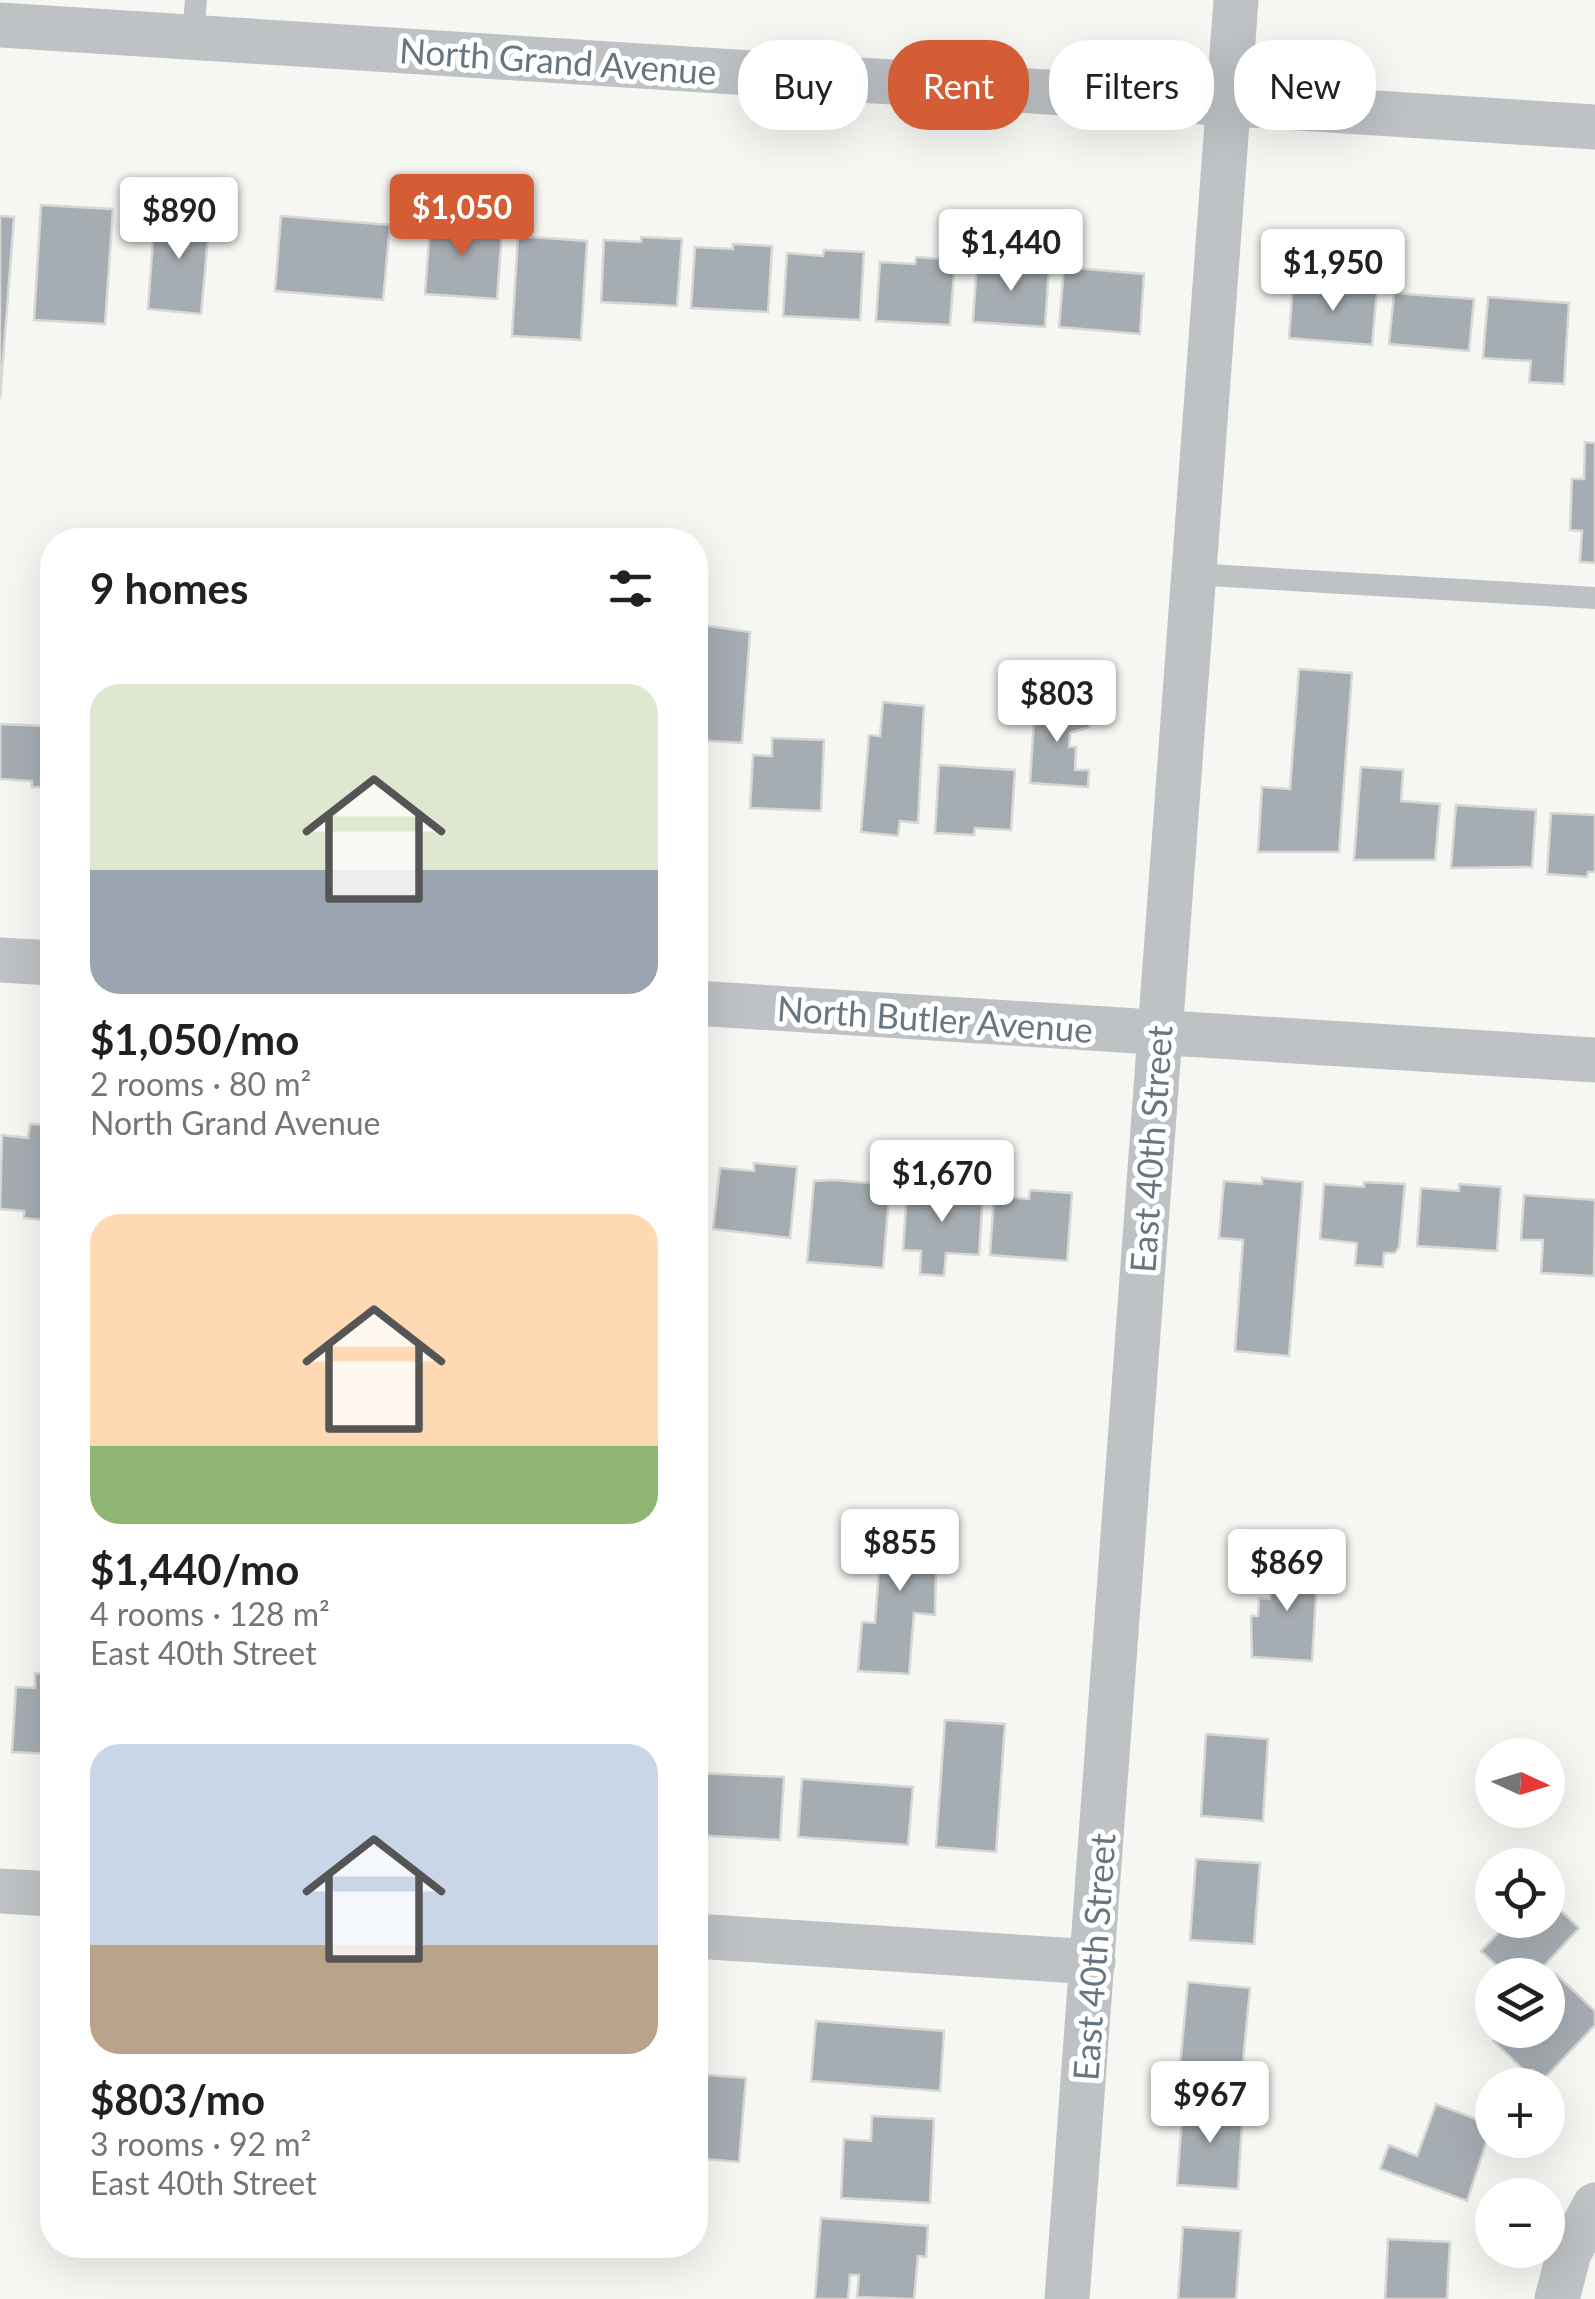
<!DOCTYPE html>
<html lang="en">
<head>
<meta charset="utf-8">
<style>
	body { margin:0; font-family:Lato,sans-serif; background:#f2f2f2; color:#202124; height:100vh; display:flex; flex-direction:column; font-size:38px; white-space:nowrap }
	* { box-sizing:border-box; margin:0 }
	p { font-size:32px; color:#757577 }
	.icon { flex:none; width:55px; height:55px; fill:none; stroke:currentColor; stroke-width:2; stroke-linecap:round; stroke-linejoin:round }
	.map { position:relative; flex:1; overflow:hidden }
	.panel { position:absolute; left:40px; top:528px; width:668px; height:1730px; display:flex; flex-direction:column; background:#fff; border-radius:40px; box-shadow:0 10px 40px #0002 }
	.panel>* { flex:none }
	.top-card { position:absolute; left:738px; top:40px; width:708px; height:90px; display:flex; gap:20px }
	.needle { width:65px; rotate:94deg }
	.tools { position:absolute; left:1475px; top:1738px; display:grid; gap:20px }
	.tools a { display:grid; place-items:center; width:90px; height:90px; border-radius:50%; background:#fff; box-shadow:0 10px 40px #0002; font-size:50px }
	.price { position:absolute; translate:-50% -85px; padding:0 22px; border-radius:10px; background:#fff; color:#222; font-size:32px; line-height:65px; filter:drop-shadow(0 2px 5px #0008) }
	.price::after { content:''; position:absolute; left:50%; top:60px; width:30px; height:22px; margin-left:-15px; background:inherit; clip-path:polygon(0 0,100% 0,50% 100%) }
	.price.selected { background:#d45d35; color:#fff }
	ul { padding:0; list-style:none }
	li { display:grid; align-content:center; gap:20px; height:530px; padding:0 50px }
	li span { display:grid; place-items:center; height:310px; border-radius:30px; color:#555 }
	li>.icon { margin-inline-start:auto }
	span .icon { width:180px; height:180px; fill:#fffc; stroke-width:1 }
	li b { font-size:42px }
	h2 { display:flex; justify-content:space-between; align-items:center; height:120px; padding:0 50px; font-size:42px }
	.chip { padding:0 35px; border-radius:40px; background:#fff; box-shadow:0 10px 40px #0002; font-size:35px; line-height:90px }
	.chip.selected { background:#d45d35; color:#fff }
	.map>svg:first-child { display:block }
</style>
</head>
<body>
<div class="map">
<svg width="1595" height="2299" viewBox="0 0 1595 2299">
	<rect width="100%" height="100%" fill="#f6f6f3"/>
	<path fill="#a6adb2" stroke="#d7d8d6" stroke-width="2.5" d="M41,205l72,4 -8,115 -71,-4z
		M155,212l55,4 -9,98 -53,-5z
		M431,215l37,2 -1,12 35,2 -5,68 -72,-5z
		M0,216l14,1 -14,182z
		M281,216l109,9 -7,75 -108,-9z
		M518,236l69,5 -6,99 -69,-4z
		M641,237l41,2 -5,67 -76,-4 3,-62 37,2z
		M733,244l39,2 -4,66 -77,-4 4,-61 38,2z
		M824,250l40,2 -4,68 -77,-4 4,-63 36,3z
		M916,257l39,3 -5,65 -74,-4 4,-59 35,2z
		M977,261l72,5 -4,61 -72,-5z
		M1064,267l80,7 -4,60 -81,-7z
		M1293,284l84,7 -5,54 -83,-7z
		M1394,293l80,6 -5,52 -80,-7z
		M1488,297l81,6 -5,81 -35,-2 2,-21 -48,-3z
		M1585,442l10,1v120l-15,-1 2,-31 -12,-1 2,-51h12z
		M695,624l55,8 -8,111 -47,-3z
		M1299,669l53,4 -13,179h-81l4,-65 28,2z
		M883,702l41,4 -6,117 -18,-2 -2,15 -37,-4 8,-97 11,1z
		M1035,703l48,3v6l7,1 -1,14 -19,6 -1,14h7l-1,23h14l-1,17 -58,-4z
		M45,716h7v66h-5l1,5h-16v-6l-32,-2v-55l45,2z
		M772,738l52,2 -3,71 -71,-3 3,-53 19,1z
		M939,765l76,5 -4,60 -36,-2 -1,7 -39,-2z
		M1361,767l42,3 -2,31 39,3 -5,56h-81z
		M1456,805l80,5 -4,57 -81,1z
		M1551,813l44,2v57h-7l-1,5 -40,-3z
		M30,1124l22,1v96l-28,-3v-7l-24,-2 2,-74 26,3z
		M754,1163l43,4 -7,71 -77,-9 7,-61 34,3z
		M695,1166l7,1 -3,63 -4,-1z
		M1262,1178l41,4 -14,174 -54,-5 8,-111 -24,-2 5,-57 38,3z
		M836,1180l54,5 -7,83 -76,-6 7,-81z
		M1364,1182l41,2 -6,63 -4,6h-11l-1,14 -28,-2 2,-22 -37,-4 4,-55 40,3z
		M1459,1184l42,3 -4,64 -80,-5 4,-58 38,3z
		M922,1185l61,8 -4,62 -33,-2 -2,23 -24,-2 1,-23 -18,-1 4,-61 15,1z
		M1030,1190l42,3 -5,68 -77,-6 4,-59 35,3z
		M1524,1195l71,5 -1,76 -53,-3 2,-33h-22z
		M883,1517l54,4 -2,94 -21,-2 -5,61 -51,-3 4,-49 13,1z
		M1272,1561l46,3 -6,97 -60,-4 -1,-41h7l1,-18 11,1z
		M35,1673l17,1v80l-40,-2 4,-65 19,1z
		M945,1720l60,4 -9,128 -60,-5z
		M1206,1734l62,5 -5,82 -62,-5z
		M695,1773l89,4 -4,63 -85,-5z
		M802,1779l111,8 -5,58 -110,-8z
		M1196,1859l64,4 -6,81 -64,-4z
		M1548,1898l31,30 -37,40 10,10 4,-4 39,37v14l-56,59 -46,-43 11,-11h44v-55h-41l-26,-24 30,-31h37z
		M1188,1982l62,6 -8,83 -62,-5z
		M816,2021l128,10 -4,60 -129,-10z
		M695,2074l51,4 -7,84 -44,-4z
		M1183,2104l60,3 -5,82 -61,-4z
		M1436,2104l56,21 -25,76 -87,-32 9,-24 28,11z
		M872,2116l62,3 -4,84 -89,-5 3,-59 27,2z
		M821,2218l107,8 -2,31 -8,-1 -4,43 -57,-2 2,-22h-9l-2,24h-33z
		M1183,2227l58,4 -5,68h-58z
		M1388,2239l62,3 -3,57h-62z"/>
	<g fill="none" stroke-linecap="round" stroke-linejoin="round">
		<path stroke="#bec2c5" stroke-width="22" d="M193,37l3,-37
			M1192,574l403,24"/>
		<path stroke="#bec2c5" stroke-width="45" d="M0,25l1595,102
			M0,960l52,3
			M695,1003l900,57
			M0,1891l52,3
			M695,1936l398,26
			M1067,2299l169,-2299
			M1557,2299l12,-46 26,-48"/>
	</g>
	<g text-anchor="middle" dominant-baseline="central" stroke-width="10" stroke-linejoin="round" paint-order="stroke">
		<g font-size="35" fill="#687682" stroke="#fff">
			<text transform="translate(558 60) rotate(4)">North Grand Avenue</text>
			<text transform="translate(935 1018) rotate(4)">North Butler Avenue</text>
			<text transform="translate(1150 1149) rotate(-86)">East 40th Street</text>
			<text transform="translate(1093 1957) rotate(-86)">East 40th Street</text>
		</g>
	</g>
</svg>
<div class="tools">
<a><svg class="needle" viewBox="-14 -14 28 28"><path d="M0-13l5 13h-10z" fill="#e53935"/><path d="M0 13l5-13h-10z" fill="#757577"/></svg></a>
<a><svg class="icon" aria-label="locate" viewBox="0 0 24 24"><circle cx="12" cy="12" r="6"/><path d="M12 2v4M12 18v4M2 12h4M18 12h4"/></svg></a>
<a><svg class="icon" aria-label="layers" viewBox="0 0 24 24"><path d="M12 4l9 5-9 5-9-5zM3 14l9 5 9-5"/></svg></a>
<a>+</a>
<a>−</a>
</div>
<b class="price selected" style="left:462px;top:259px">$1,050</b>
<b class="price" style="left:179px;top:262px">$890</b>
<b class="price" style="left:1011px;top:294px">$1,440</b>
<b class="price" style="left:1333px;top:314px">$1,950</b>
<b class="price" style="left:1057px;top:745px">$803</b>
<b class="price" style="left:942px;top:1225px">$1,670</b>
<b class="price" style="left:900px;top:1594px">$855</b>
<b class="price" style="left:1287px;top:1614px">$869</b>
<b class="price" style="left:1210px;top:2146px">$967</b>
<div class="top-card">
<a class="chip">Buy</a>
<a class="chip selected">Rent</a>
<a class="chip">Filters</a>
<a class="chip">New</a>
</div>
<section class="panel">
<h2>9 homes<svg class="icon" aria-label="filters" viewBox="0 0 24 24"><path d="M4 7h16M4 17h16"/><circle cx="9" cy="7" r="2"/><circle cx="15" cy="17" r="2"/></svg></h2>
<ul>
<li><span style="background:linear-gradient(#dfe7d0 60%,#9aa5b1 0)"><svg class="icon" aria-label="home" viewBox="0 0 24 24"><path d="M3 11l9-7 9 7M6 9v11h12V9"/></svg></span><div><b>$1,050/mo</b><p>2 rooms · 80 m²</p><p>North Grand Avenue</p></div></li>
<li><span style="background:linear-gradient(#ffd9b3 75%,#8fb573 0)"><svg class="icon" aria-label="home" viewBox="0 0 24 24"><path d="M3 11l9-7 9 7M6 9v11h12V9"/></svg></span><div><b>$1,440/mo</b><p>4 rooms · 128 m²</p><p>East 40th Street</p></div></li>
<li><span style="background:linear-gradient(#c9d6e8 65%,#b9a48a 0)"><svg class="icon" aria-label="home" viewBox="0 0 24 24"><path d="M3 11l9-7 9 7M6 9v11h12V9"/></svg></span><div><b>$803/mo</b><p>3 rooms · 92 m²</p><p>East 40th Street</p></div></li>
</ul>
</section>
</div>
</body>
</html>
